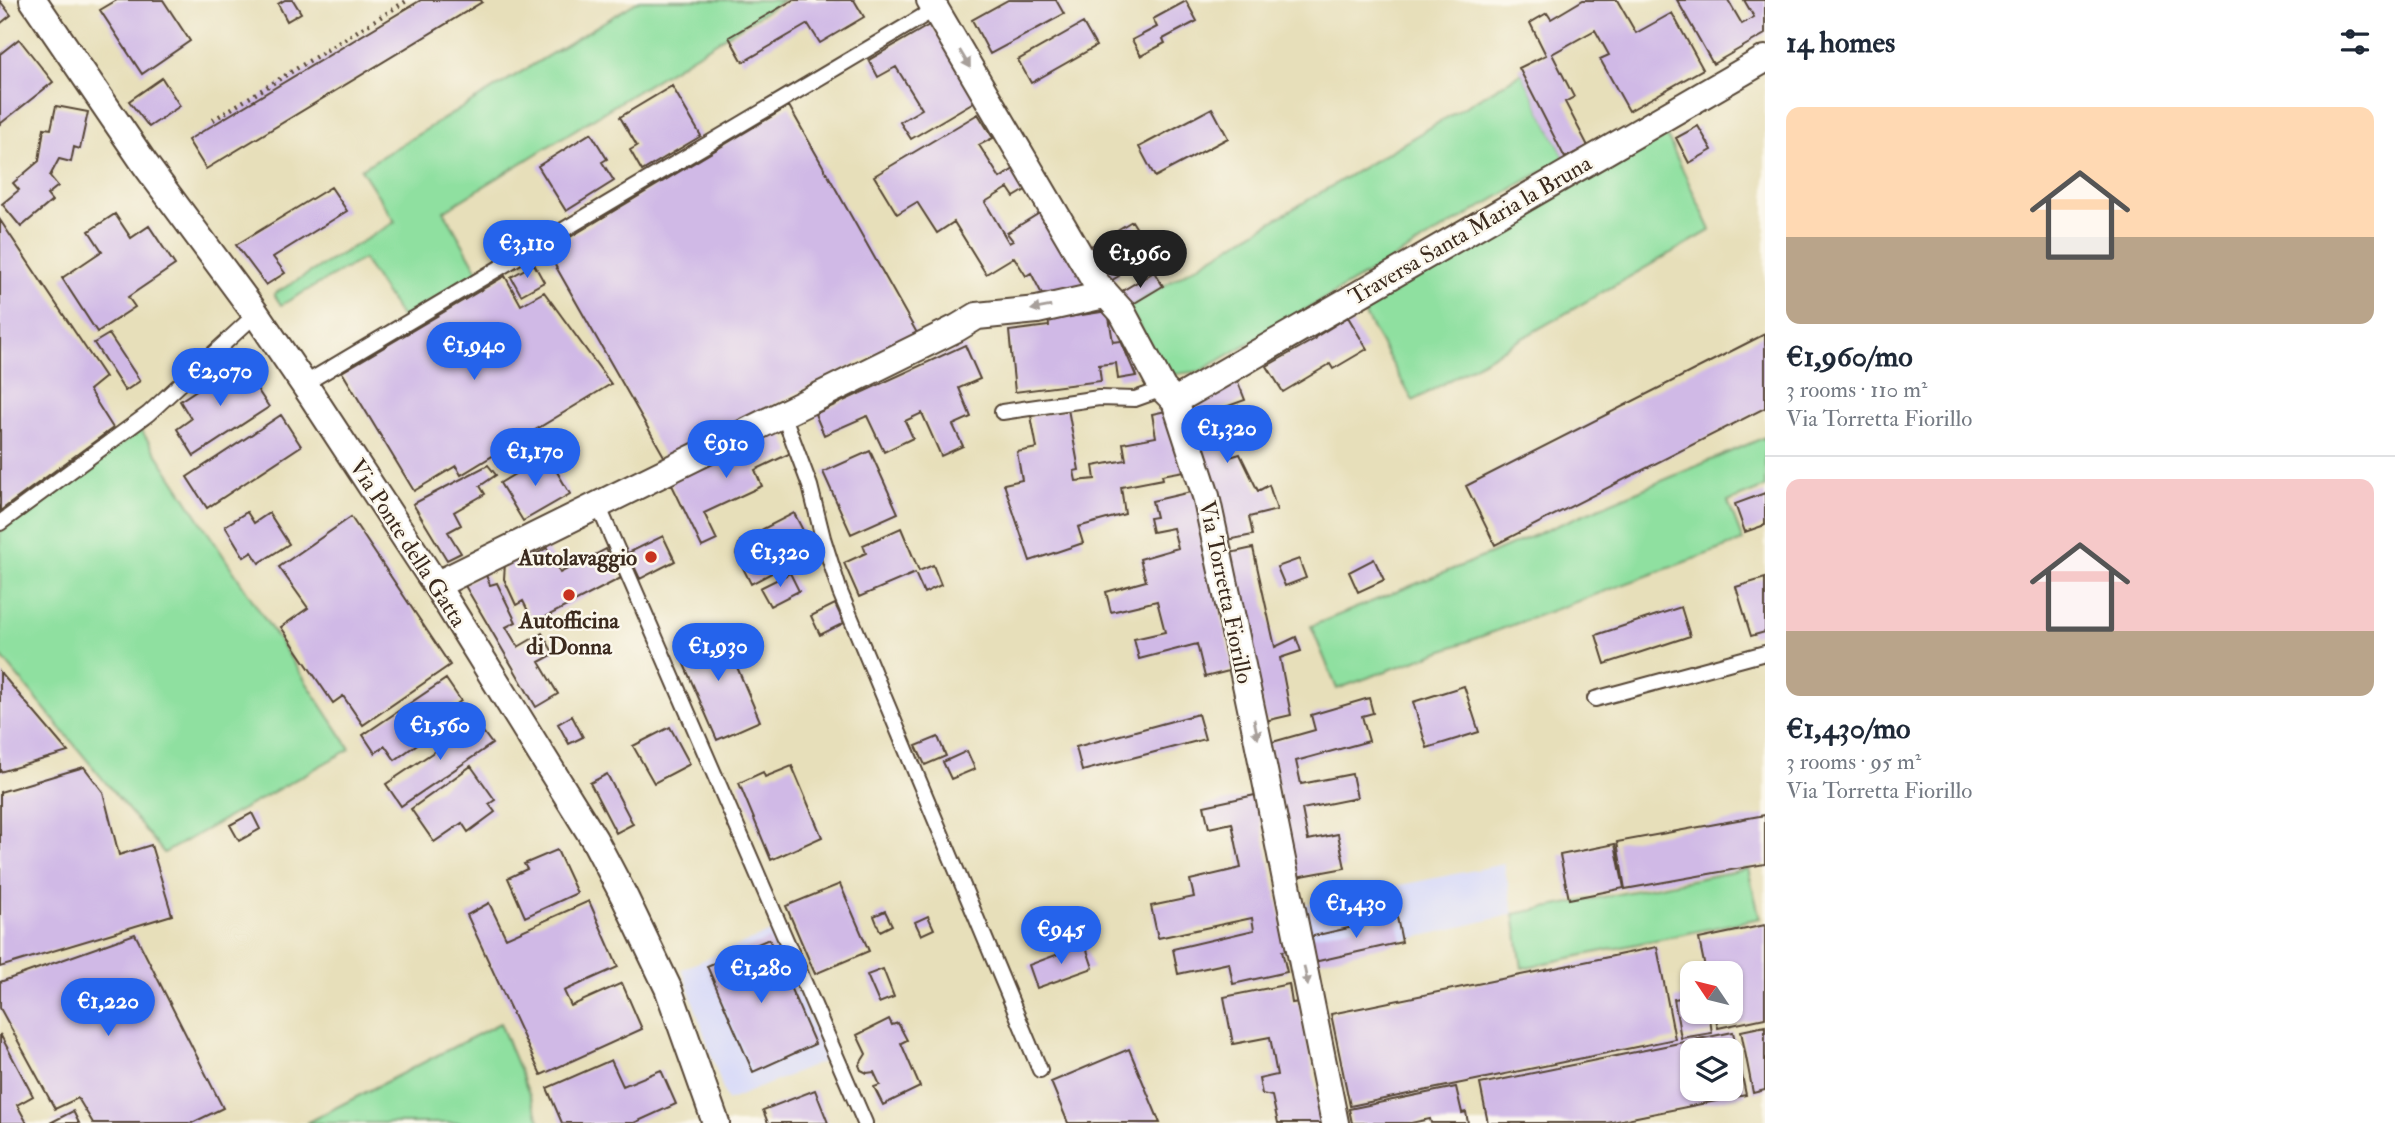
<!DOCTYPE html>
<html lang="en">
<head>
<meta charset="utf-8">
<style>
	body { margin:0; font-family:"IM FELL Double Pica",serif; background:#f6f6f7; color:#1f2937; height:100vh; display:flex; flex-direction:column; font-size:26px; white-space:nowrap }
	* { box-sizing:border-box; margin:0 }
	p { font-size:23px; color:#747a83 }
	.icon { flex:none; width:38px; height:38px; fill:none; stroke:currentColor; stroke-width:2; stroke-linecap:round; stroke-linejoin:round }
	.map { position:relative; flex:1; overflow:hidden }
	.details { display:flex; flex-direction:column; background:#fff; width:630px }
	.details>* { flex:none }
	.needle { width:46px; rotate:305deg }
	.fabs { position:absolute; left:1680px; top:961px; display:grid; gap:14px }
	.fabs a { display:grid; place-items:center; width:63px; height:63px; border-radius:14px; background:#fff; box-shadow:0 2px 5px #0004; font-size:35px }
	.price { position:absolute; translate:-50% -60px; padding:0 16px; border-radius:24px; background:#2563eb; color:#fff; font-size:23px; line-height:46px; filter:drop-shadow(0 2px 4px #0008) }
	.price::after { content:''; position:absolute; left:50%; top:42px; width:21px; height:16px; margin-left:-10px; background:inherit; clip-path:polygon(0 0,100% 0,50% 100%) }
	.price.selected { background:#222; color:#fff }
	ul { padding:0; list-style:none }
	li { display:grid; align-content:center; gap:14px; height:371px; padding:0 21px }
	li+li { border-top:2px solid #e0e1e3 }
	li span { display:grid; place-items:center; height:217px; border-radius:14px; color:#555 }
	li>.icon { margin-inline-start:auto }
	span .icon { width:126px; height:126px; fill:#fffc; stroke-width:1 }
	li b { font-size:30px }
	h2 { display:flex; justify-content:space-between; align-items:center; height:84px; padding:0 21px; font-size:30px }
	main { display:flex; flex:1; min-height:0 }
	.map>svg:first-child { display:block }
</style>
</head>
<body>
<main>
<div class="map">
<svg width="1765" height="1123" viewBox="0 0 1765 1123">
	<rect width="100%" height="100%" fill="#fbf7ec"/>
	<filter id="ink" filterUnits="userSpaceOnUse"><feTurbulence type="fractalNoise" baseFrequency=".0143" numOctaves="2"/><feDisplacementMap in="SourceGraphic" scale="14" xChannelSelector="R" yChannelSelector="G"/><feConvolveMatrix kernelMatrix="1 2 1 2 8 2 1 2 1" color-interpolation-filters="sRGB"/></filter>
	<filter id="wash" filterUnits="userSpaceOnUse"><feTurbulence type="fractalNoise" baseFrequency=".00686" numOctaves="4" result="noise"/><feDisplacementMap in="SourceGraphic" scale="28" xChannelSelector="R" yChannelSelector="G"/><feGaussianBlur stdDeviation="1.57" result="paint"/><feColorMatrix in="noise" values="0 0 0 0 0 0 0 0 0 0 0 0 0 0 0 0 0 1.4 0 .05"/><feComposite in="paint" operator="in"/></filter>
	<g filter="url(#wash)">
		<rect width="100%" height="100%" fill="#e7dfba"/>
		<path fill="#d5d8f9" d="M1504,864l10,50 -200,48 -12,-57z
			M773,931l54,129 -100,41 -45,-132z"/>
		<path fill="#8fe0a0" stroke="#65855f" stroke-width="2" d="M640,0h144l-340,211 35,62 -77,45 -39,-59 -82,46 -7,-11 121,-72 -34,-53z
			M1522,73l43,85 -364,213 -33,4 -40,-68z
			M1664,130l47,100 -298,171 -53,-95z
			M141,430l209,319 -186,104 -164,-198v-123z
			M1765,437v50l-37,15 15,39 -406,148 -26,-63 172,-69z
			M1748,869l12,49 -238,50 -8,-54z
			M500,1023l41,100h-235z"/>
		<g id="blocks">
			<path fill="#d0b9e6" fill-rule="evenodd" d="M117,0h46l27,41 -48,33 -42,-64z
				M285,0h8l8,13 -14,8 -9,-17z
				M421,0h60l1,2 -276,167 -18,-29z
				M793,0h61l10,17 -44,26 -12,-19 -65,38 -14,-25z
				M1008,0h48l8,14 -74,40 -18,-34z
				M1583,0h34l19,33 36,-20 31,56 -74,42 -29,-52 9,-4 -14,-25 -43,24 22,43 -9,5 23,44 -23,12 -46,-90 27,-13 -16,-32 17,-10 4,6z
				M1677,0h51l14,24 12,-7 -10,-17h21v34l-52,30z
				M0,1l11,14 -11,9z
				M1186,1l11,20 -34,18 2,4 -24,13 -9,-16 25,-13 -4,-8z
				M1083,23l13,23 -65,37 -13,-23z
				M931,24l46,76 -66,39 -11,-17 22,-13 -26,-42 -18,10 -9,-17z
				M19,39l34,43 -53,42v-70z
				M162,78l18,28 -31,21 -20,-26z
				M672,86l29,50 -59,35 -12,-21 7,-4 -17,-29z
				M56,106l32,6 -8,37 -6,-2 -3,15 -12,-3 -9,17 8,10 -11,9 5,6 -31,26 -19,-23 17,-14 -6,-7 26,-22 5,-33 7,1z
				M789,106l128,227 -252,125 -118,-207z
				M1212,108l16,30 -73,39 -16,-30z
				M978,114l15,24 -14,7 21,33 17,-11 12,21 -15,9 -6,-9 -23,14 24,41 4,-2 -6,-8 36,-22 44,74 -43,13 -13,-25 -5,3 -12,-19 -28,17 -32,-52 -17,11 -20,-31 -20,12 -23,-38z
				M1698,126l14,24 -23,13 -13,-25z
				M591,133l16,26 -5,3 12,19 -48,30 -28,-45z
				M331,187l16,24 -74,46 12,16 -19,12 -30,-40z
				M115,214l16,24 18,-12 26,39 -47,32 7,10 -38,25 -35,-54 40,-27 -13,-20z
				M0,220l105,157 -16,13 24,38 -113,83z
				M1132,221l13,21 -34,21 8,13 -12,7 -21,-34z
				M534,264l10,18 -23,13 -10,-18z
				M1154,272l9,14 -35,21 -11,-13z
				M505,276l16,29 23,-13 67,92 -150,91 -5,-9 -42,25 -72,-119z
				M1108,311l5,31 8,-1 15,35 -18,3 -2,-16 -17,2 2,16 -86,11 -6,-61 40,-5 -1,-11 20,-3v5z
				M1348,317l19,32 -34,20 -3,-5 -47,28 -16,-26 48,-27 -1,-1z
				M109,334l31,47 -15,10 -31,-48z
				M1765,334v74l-270,137 -29,-59z
				M965,345l15,34 -21,9 12,29 -18,8 10,21 -22,10 -19,-43 -17,8 8,17 -29,14 -17,-36 -43,19 -9,-21z
				M239,362l30,45 -75,49 -17,-27 14,-10 -11,-18z
				M1236,377l9,23 -31,11 16,46 10,-3 18,37 11,-6 8,25 -28,7 4,18 -26,5 -42,-134z
				M1068,409l11,61 -5,1 2,10 19,-2 -2,-13 33,-6 -3,-17 33,-6 -4,-23 19,-4 19,60 -28,5 1,4 -42,8 4,27 -47,13 5,16 -53,18 -26,-77 18,-4 -5,-28 20,-4 -6,-32z
				M281,415l20,31 -94,62 -20,-31z
				M779,428l12,25 -36,17 7,16 -58,27 13,27 -15,7 -32,-66z
				M870,451l28,62 -47,21 -28,-62z
				M547,455l23,39 -47,27 -23,-38z
				M488,465l8,10 -16,11 5,8 -31,18 7,13 -13,7 13,21 -14,7 -34,-56z
				M1195,491l38,179 -28,7 -8,-33 -58,15 -5,-20 31,-7 -8,-31 -46,11 -5,-20 40,-11 -6,-22 38,-11 -5,-20 -21,4 -3,-14 7,-1 -4,-16z
				M1765,493v32l-20,7 -10,-28z
				M247,512l7,11 15,-10 20,31 -30,19 -7,-11 -8,5 -19,-31z
				M794,513l14,27 -32,16 5,12 -30,16 -15,-30 4,-13z
				M351,517l99,148 -87,60 -20,-29 -10,7 -52,-76 27,-19 -29,-41z
				M901,528l18,43 14,-6 8,20 -17,8 -9,-20 -56,24 -15,-34 22,-10 -3,-8z
				M663,536l12,25 -35,18 -12,-26z
				M547,548l13,25 46,-24 15,29 -87,45 -11,-22 -7,4 -12,-26 1,-16 22,-12 4,6z
				M1253,548l22,99 21,-10 5,14 -21,7 11,57 -26,6 -35,-168z
				M1299,559l7,19 -21,8 -8,-19z
				M1374,559l10,21 -26,12 -9,-20z
				M485,573l5,12 7,-2 19,39 -10,5 12,20 24,-14 12,21 -15,8 19,32 -22,13 -72,-123z
				M790,573l9,18 -29,15 -10,-18z
				M1765,578v54l-14,4 -15,-49z
				M835,604l9,19 -24,12 -9,-19z
				M1681,607l9,29 -85,28 -9,-29z
				M720,627l40,94 -43,19 -41,-94z
				M0,672l68,80 -68,20z
				M446,679l15,22 -47,32 6,9 -25,18 -10,-14 -10,7 -12,-18z
				M1464,686l15,46 -52,16 -14,-46z
				M1369,698l4,15 -11,3 7,25 -73,20 5,23 51,-10 5,24 -55,11 6,31 30,-6 7,34 -49,9 -27,-134 46,-13 -4,-15z
				M1198,714l7,25 -123,32 -6,-24z
				M572,716l11,21 -14,7 -11,-20z
				M473,718l19,26 -91,62 -15,-22 67,-45 -3,-6z
				M670,727l20,37 -36,19 -21,-37z
				M938,737l8,19 -21,9 -9,-19z
				M967,751l8,18 -24,10 -8,-17z
				M471,766l24,34 -6,4 6,8 -27,20 -6,-9 -28,19 -23,-33z
				M792,766l30,71 -51,23 -32,-77 24,-11 2,5z
				M84,767l19,25 16,63 32,-10 21,70 -172,52v-175z
				M607,774l26,50 -17,9 -26,-50z
				M1255,795l33,155 -6,1 5,21 -54,12 -4,-21 -51,11 -5,-25 81,-19 -2,-12 -94,20 -7,-32 43,-9 -4,-17 51,-12 -9,-45 -23,5 -5,-22z
				M252,813l8,16 -21,12 -9,-16z
				M1765,815v49l-140,25 -8,-47z
				M1615,844l9,44 -55,11 -9,-44z
				M557,850l20,43 -52,24 -17,-39 19,-9 -3,-5z
				M840,884l29,67 -54,23 -29,-68z
				M589,901l29,66 -54,24 7,15 51,-23 20,46 -101,46 -74,-160 22,-12 17,35z
				M885,911l7,14 -12,6 -6,-15z
				M928,916l6,13 -13,6 -6,-13z
				M1397,917l5,25 -88,20 -5,-25z
				M1765,925v93l-47,10 -4,-16h17v-39h-25l-7,-34z
				M135,934l88,174 -31,15h-99l-15,-25 -23,11 -55,-101v-26z
				M769,939l46,105 -62,28 -46,-106z
				M1085,944l8,24 -56,20 -8,-23z
				M1657,947l18,92 -325,67 -19,-92z
				M883,969l11,28 -15,6 -12,-28z
				M1289,984l3,19 7,-1 24,121h-45l-6,-27 -10,-2 -3,-15 18,-4 -7,-38 -37,7 -9,-47z
				M1692,996v16h17l3,21 -31,5 -7,-39z
				M889,1019l3,6 6,-2 9,17 -6,3 19,44 -37,18 -9,-18 6,-2 -6,-13 -7,1 -6,-3 -2,-5 7,-11 -9,-19z
				M1765,1026v64l-12,3 -12,-62z
				M1733,1032l13,63 -139,28h-119l-8,-39zM1692,1050h39v38h-39z
				M0,1034l33,62 -16,9 10,18h-27z
				M1129,1049l31,74h-92l-17,-41z
				M611,1060l12,26 38,-16 15,34 -42,19h-72l-15,-35z
				M1456,1087l6,26 4,-1 2,11h-37l-1,-4 -19,4h-59l-3,-14z
				M815,1090l13,33h-60l-5,-13z
				M73,1111l6,12h-29z"/>
		</g>
	</g>
	<g filter="url(#ink)">
		<use href="#blocks" fill-opacity="0" stroke="#554535" stroke-width="2"/>
		<g fill="none" stroke-linecap="round" stroke-linejoin="round">
			<g stroke="#554535" stroke-width="18">
				<path id="service" d="M304,384l631,-375
					M1002,412l97,-14 36,1 28,-10
					M783,414l27,72 13,52 17,54 200,478
					M598,505l267,618
					M0,523l148,-109 108,-100
					M1595,699l170,-46"/>
			</g>
			<g stroke="#554535" stroke-width="30">
				<path id="minor" d="M33,0l112,164 111,150 56,82 124,189 158,254 31,59 43,90 48,135
					M930,0l166,283 26,29 41,77 12,12 31,95 51,240 78,387
					M1175,401l590,-342
					M436,585l521,-257 20,-12 60,-6 67,-15"/>
			</g>
			<path stroke="#554535" stroke-width="4.5" stroke-dasharray="2 5" stroke-linecap="butt" d="M213,120l195,-120"/>
			<use href="#service" stroke="#fff" stroke-width="14"/>
			<use href="#minor" stroke="#fff" stroke-width="26"/>
		</g>
		<defs><path id="oneway-solid" d="M-6-.8H1V-3.2L6.5 0L1 3.2V.8H-6Z" transform="scale(1.75)"/></defs>
		<g fill="#a79f9a">
			<use href="#oneway-solid" transform="translate(965 59) rotate(59)"/>
			<use href="#oneway-solid" transform="translate(1041 308) rotate(170)"/>
			<use href="#oneway-solid" transform="translate(1256 729) rotate(78)"/>
			<use href="#oneway-solid" transform="translate(1306 976) rotate(79)"/>
		</g>
	</g>
	<g fill="#c8321e" stroke="#fbf7ec" stroke-width="2.5">
		<circle cx="651" cy="557" r="7"/>
		<circle cx="569" cy="595" r="7"/>
	</g>
	<g text-anchor="middle" dominant-baseline="central" stroke-width="5" stroke-linejoin="round" paint-order="stroke">
		<g font-size="23" fill="#3b2a1e" stroke="#fbf7ec">
			<text transform="translate(1470 230) rotate(-30)">Traversa Santa Maria la Bruna</text>
			<text transform="translate(408 543) rotate(57)">Via Ponte della Gatta</text>
			<text transform="translate(1226 592) rotate(78)">Via Torretta Fiorillo</text>
		</g>
		<g font-size="23" font-weight="bold" fill="#3b2a1e" stroke="#fbf7ec" text-anchor="end">
			<text x="637" y="557">Autolavaggio</text>
			<text x="569" y="620" text-anchor="middle">Autofficina<tspan x="569" dy="26">di Donna</tspan></text>
		</g>
	</g>
</svg>
<div class="fabs">
<a><svg class="needle" viewBox="-14 -14 28 28"><path d="M0-13l5 13h-10z" fill="#e53935"/><path d="M0 13l5-13h-10z" fill="#747a83"/></svg></a>
<a><svg class="icon" aria-label="layers" viewBox="0 0 24 24"><path d="M12 4l9 5-9 5-9-5zM3 14l9 5 9-5"/></svg></a>
</div>
<b class="price" style="left:527px;top:280px">€3,110</b>
<b class="price selected" style="left:1140px;top:290px">€1,960</b>
<b class="price" style="left:474px;top:382px">€1,940</b>
<b class="price" style="left:220px;top:408px">€2,070</b>
<b class="price" style="left:1227px;top:465px">€1,320</b>
<b class="price" style="left:726px;top:480px">€910</b>
<b class="price" style="left:535px;top:488px">€1,170</b>
<b class="price" style="left:780px;top:589px">€1,320</b>
<b class="price" style="left:718px;top:683px">€1,930</b>
<b class="price" style="left:440px;top:762px">€1,560</b>
<b class="price" style="left:1356px;top:940px">€1,430</b>
<b class="price" style="left:1061px;top:966px">€945</b>
<b class="price" style="left:761px;top:1005px">€1,280</b>
<b class="price" style="left:108px;top:1038px">€1,220</b>
</div>
<section class="details">
<h2>14 homes<svg class="icon" aria-label="filters" viewBox="0 0 24 24"><path d="M4 7h16M4 17h16"/><circle cx="9" cy="7" r="2"/><circle cx="15" cy="17" r="2"/></svg></h2>
<ul>
<li><span style="background:linear-gradient(#ffd9b3 60%,#b9a48a 0)"><svg class="icon" aria-label="home" viewBox="0 0 24 24"><path d="M3 11l9-7 9 7M6 9v11h12V9"/></svg></span><div><b>€1,960/mo</b><p>3 rooms · 110 m²</p><p>Via Torretta Fiorillo</p></div></li>
<li><span style="background:linear-gradient(#f6c9c9 70%,#b9a48a 0)"><svg class="icon" aria-label="home" viewBox="0 0 24 24"><path d="M3 11l9-7 9 7M6 9v11h12V9"/></svg></span><div><b>€1,430/mo</b><p>3 rooms · 95 m²</p><p>Via Torretta Fiorillo</p></div></li>
</ul>
</section>
</main>
</body>
</html>
